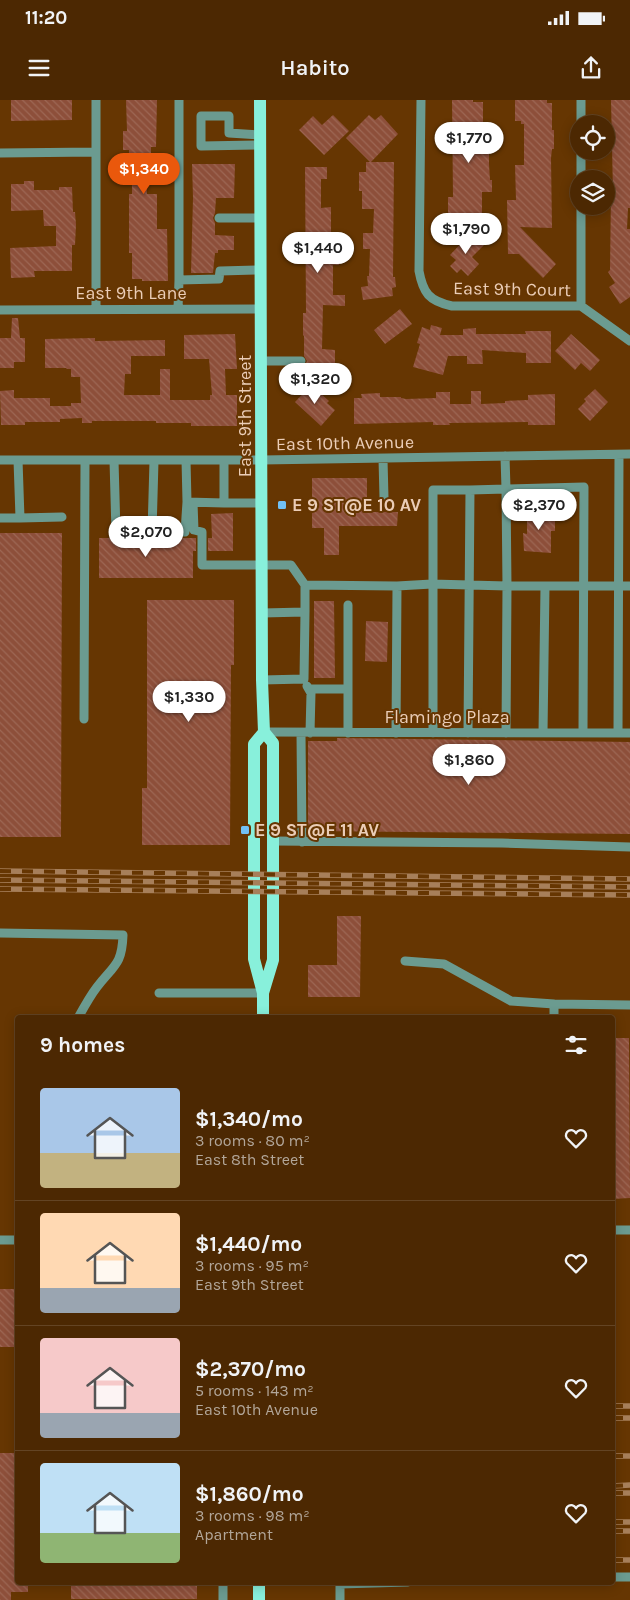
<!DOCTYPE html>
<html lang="en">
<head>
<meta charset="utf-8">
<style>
	body { margin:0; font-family:Karla,sans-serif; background:#563411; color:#f1f3f6; height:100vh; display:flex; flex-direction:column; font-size:19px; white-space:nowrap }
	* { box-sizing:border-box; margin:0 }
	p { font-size:16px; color:#b2a699 }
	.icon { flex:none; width:28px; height:28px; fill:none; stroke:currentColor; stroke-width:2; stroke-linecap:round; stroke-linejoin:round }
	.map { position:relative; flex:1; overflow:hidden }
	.sheet { position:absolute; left:15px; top:915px; width:600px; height:570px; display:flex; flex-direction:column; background:#4c2802; border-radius:5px; box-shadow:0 2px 12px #0003,0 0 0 1px #634424 }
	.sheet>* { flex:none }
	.fabs { position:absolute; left:570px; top:15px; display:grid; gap:10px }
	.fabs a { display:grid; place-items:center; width:45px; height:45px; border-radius:50%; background:#4c2802; box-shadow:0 2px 12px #0003,0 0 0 1px #634424; font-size:25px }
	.price { position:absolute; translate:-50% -42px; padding:0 11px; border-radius:18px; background:#fff; color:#222; font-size:16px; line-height:32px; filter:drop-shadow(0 1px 2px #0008) }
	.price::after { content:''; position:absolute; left:50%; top:30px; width:15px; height:11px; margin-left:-8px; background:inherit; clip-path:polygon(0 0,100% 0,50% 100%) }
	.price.active { background:#ea580c; color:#fff }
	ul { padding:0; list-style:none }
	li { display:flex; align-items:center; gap:15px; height:125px; padding:0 25px }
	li+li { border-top:1px solid #634424 }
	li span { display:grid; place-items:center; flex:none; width:140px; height:100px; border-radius:5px; color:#555 }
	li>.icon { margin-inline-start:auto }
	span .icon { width:60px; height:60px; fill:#fffc; stroke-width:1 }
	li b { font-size:21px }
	h2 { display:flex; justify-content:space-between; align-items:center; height:60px; padding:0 25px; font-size:21px }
	.status { display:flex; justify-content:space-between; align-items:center; height:35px; padding:0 25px; background:#4c2802; direction:ltr }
	.status svg { height:14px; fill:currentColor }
	header { display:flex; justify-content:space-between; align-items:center; height:65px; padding:0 25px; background:#4c2802; font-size:22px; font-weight:600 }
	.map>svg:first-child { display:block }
</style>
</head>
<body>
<div class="status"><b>11:20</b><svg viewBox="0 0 49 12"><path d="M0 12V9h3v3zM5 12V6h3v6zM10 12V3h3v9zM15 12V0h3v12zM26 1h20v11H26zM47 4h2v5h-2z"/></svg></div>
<header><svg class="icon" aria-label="menu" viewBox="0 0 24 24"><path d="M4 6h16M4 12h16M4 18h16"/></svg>Habito<svg class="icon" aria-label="share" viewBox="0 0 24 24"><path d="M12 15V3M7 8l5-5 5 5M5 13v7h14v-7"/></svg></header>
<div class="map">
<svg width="630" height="1500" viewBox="0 0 630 1500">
	<defs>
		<pattern id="building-back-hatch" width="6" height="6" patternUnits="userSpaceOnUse" patternTransform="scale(1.25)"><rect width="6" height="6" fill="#8d4f3a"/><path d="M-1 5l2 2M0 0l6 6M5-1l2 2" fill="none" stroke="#9d6754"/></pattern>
	</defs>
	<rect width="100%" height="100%" fill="#663602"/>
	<path fill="url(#building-back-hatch)" d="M11,0h61v20l-61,1z
		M126,0h31l-1,47h-5v21h-4v26h10v35h10l1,52h-26v-2h-10v-26h-3v-59h3v-27h-3v-17h-6v-19h4z
		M452,0h21v2h10v29h6v33l1,16h2v12h-10v26h-3v5h-3v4l-28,1v-31h5z
		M515,0h32v3h5v27h2v19h-2l-1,9 1,70 -32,-1 36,37 -13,14 -24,-24h-11l-1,-54h9l-1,-35h9v-41h-3v-3h-6z
		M611,0h19v108h-2l-1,21h3v68l-10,7 -11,-17 6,-4 -7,-11 2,-2 1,-77h2z
		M333,15l16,16 -25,24 -25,-25 14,-14 9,9z
		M369,15l6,5 6,-5 17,19 -27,28h23l-1,115h2l1,10 -4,1 1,8 -30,4 -2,-13 7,-1 -1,-10h2l1,-27h-7v-16h10l1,-24h-12v-18h-3v-19h7v-10h4l-24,-24z
		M192,64h43l-1,34h-18l-1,15 -2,5 2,5v12l19,1v14h-16v3h-3l-2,20h-22l2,-75z
		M305,67h22v12h-6v29l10,-1v31h8v27h-6v30h12v11l-22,-1 -1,44 13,1v17l-8,-1 -1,9h-22v-9l3,-5 -3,-5v-21l-1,1v-23h3z
		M24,81h10v9h25v-3h13l1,25h2l1,13 -1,20h-3v26h-38l1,6 -24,1 -1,-30 46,-2v-20h-12l-1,-16 -32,1v-27h13z
		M471,133l13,12 -12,12 7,7 -11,12 -7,-7 -4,4 -7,-7 6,-6 -6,-5z
		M400,209l12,15 -27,20 -11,-14z
		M12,218h6l2,20h5v24h-11v6h-14v-30h11z
		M431,225l11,3 -2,7h23v-6l13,-1v6h50l-1,-3h26v32h-25v-10l-44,-3 1,14h-16v-8h-19l-5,19 -30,-8 7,-23 -3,-1 5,-16 8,3z
		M235,234l2,35h-12l1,26h11v31h-46v-3h-35v-2h-64v2h-10v-5l-22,1v3h-35v3h-24l-1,-34 14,-1v8h36v8h21v-3h10l-1,-26h-9v-8h-4l-1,-1h-21v-29l50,-1v3l70,-1v16h-34v18h-6l-1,21h36v-26h10v31h40v-5h2l-3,-36h-25v-24z
		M571,234l29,26 -10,11 -9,-8 -6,7 -20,-19z
		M311,285l18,16 -2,2 8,7 -14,16 -26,-24z
		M595,289l13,13 -18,19 -12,-12 8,-8 -2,-2z
		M471,291h10v13l24,-1v-2l23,-1v-5l27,-1v31h-27v-3l-79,1 1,2h-17v-3l-79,2v-26h8l-1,-4 19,-1v4h21v1l5,1 30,-1v-6h14v12h21z
		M312,378h55v34h31l-1,14h-58v29h-15v-27h-12z
		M527,410h26v9h2v12h-4v22l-27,-2 -1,-18 4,1z
		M233,413v38h-25v-13h4l-1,-24z
		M0,433h62l-1,304h-61z
		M99,438h97v13h-3v27h-94z
		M147,500h87v65h-3l-1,180h-88v-57h5z
		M314,501h20l1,77h-21z
		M366,521l22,1 -1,40 -22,-1z
		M337,638l293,4v92l-322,-3v-90h29z
		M337,816h24l-1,81h-52v-32h29z
		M612,938h17l1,160 -18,1z
		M0,1189h18v58h-18z
		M0,1353h18v129h10v10h-17v8h-11z
		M71,1482h126v17h-126z"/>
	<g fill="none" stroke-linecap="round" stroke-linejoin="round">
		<path stroke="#6b9b90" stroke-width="9" d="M421,0l-2,171c4,22 10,30 33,35h129
			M581,0v24
			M261,35l-32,-2v-17h-28v30l60,-1
			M581,51v28
			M0,53l96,-1
			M581,106v100l49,35
			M219,118h42
			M179,180v-180
			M96,209v-209
			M178,209l1,-29 40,-1 1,-8 41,-1
			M0,210l261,-1
			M262,261h39
			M383,359l1,39
			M0,360h262l368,-6
			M114,360l2,73 69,-1 2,-30 37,1v-43
			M186,360l1,42
			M193,403l1,27 8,2v33h89l14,20
			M224,403h38
			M0,418h20l-2,-58
			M20,418l42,-1
			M152,432l2,-71
			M305,512v-27l92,1 35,-2 75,2h123
			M262,580l42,-1 1,-67 -43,1
			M307,586l4,7 -1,40
			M309,589h39v44
			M348,589v-84
			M84,619l1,-259
			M264,632l366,1
			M301,633l1,109
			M396,633l1,-147
			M433,633v-243h37
			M468,633l2,-243 36,-1 -1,-33
			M506,633l1,-147 -1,-97 78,-2 -1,246
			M543,633l2,-147
			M618,633l1,-278
			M273,741l229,2 128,4
			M0,833l123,2c-1,30 -9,30 -26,52 -7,9 -13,20 -19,31
			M405,861l39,3 67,37 43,3
			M159,893h104
			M554,918v-14l76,1
			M612,1130h18
			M0,1140h18
			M612,1477h18
			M223,1482v18
			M340,1500v-16l68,-2"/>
		<path stroke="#88f0db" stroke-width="12" d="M260,0l2,580 2,52 9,11v217l-10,33v25
			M263,893l-9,-34v-215l10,-12
			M259,1500v-18"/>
		<g stroke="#a77f5a" stroke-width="5.5">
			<path id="rail" d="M0,771l630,8
				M0,780l630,7
				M0,789l630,6
				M612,1306h18
				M612,1318h18
				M612,1356h18
				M612,1386l18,-1
				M612,1393h18
				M612,1422h18
				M612,1431h18
				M612,1460h18"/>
		</g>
		<use href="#rail" stroke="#663602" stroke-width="4" stroke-dasharray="11" stroke-linecap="butt"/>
	</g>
	<g fill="#72c1f5" stroke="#663602" stroke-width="2">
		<rect x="277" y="400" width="10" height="10" rx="2.5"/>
		<rect x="240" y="725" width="10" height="10" rx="2.5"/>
	</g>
	<g text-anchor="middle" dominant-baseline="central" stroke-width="4" stroke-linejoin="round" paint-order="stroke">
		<g font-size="18" fill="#ebcdb7" stroke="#663602">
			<text transform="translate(512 189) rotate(1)">East 9th Court</text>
			<text x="131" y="193">East 9th Lane</text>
			<text transform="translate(245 316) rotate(-90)">East 9th Street</text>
			<text transform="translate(345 343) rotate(-1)">East 10th Avenue</text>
			<text x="447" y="617">Flamingo Plaza</text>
		</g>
		<g font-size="18" font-weight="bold" fill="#ebcdb7" stroke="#663602" text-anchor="start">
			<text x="292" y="405">E 9 ST@E 10 AV</text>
			<text x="255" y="730">E 9 ST@E 11 AV</text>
		</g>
	</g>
</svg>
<div class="fabs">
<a><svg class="icon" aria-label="locate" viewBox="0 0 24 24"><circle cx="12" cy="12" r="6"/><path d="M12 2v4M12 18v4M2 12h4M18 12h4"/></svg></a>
<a><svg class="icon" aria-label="layers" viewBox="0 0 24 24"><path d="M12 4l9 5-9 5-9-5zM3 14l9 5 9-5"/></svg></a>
</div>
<b class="price" style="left:469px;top:64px">$1,770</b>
<b class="price active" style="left:144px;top:95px">$1,340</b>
<b class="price" style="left:466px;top:155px">$1,790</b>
<b class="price" style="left:318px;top:174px">$1,440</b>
<b class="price" style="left:315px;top:305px">$1,320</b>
<b class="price" style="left:539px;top:431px">$2,370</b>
<b class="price" style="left:146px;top:458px">$2,070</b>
<b class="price" style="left:189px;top:623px">$1,330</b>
<b class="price" style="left:469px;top:686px">$1,860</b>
<section class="sheet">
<h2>9 homes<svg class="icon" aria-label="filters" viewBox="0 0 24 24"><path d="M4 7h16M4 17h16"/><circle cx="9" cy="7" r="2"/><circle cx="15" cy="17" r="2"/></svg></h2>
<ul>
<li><span style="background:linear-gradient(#a9c7e8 65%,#c2b280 0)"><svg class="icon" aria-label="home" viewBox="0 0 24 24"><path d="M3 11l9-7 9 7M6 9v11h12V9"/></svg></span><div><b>$1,340/mo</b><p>3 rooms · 80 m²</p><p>East 8th Street</p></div><svg class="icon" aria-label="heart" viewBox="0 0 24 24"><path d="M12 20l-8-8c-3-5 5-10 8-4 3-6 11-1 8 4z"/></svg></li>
<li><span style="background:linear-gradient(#ffd9b3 75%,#9aa5b1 0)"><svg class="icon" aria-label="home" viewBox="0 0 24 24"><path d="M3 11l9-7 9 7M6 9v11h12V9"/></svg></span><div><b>$1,440/mo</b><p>3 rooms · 95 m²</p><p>East 9th Street</p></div><svg class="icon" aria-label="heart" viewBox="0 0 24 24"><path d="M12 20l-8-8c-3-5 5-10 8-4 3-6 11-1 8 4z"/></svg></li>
<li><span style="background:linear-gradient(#f6c9c9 75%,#9aa5b1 0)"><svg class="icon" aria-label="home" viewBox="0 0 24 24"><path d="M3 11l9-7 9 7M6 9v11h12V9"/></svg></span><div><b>$2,370/mo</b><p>5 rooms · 143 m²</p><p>East 10th Avenue</p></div><svg class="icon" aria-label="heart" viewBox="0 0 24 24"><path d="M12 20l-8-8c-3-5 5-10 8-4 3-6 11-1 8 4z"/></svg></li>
<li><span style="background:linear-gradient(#bfe0f5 70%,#8fb573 0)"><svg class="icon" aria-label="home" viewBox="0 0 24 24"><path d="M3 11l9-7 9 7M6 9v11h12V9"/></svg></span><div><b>$1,860/mo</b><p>3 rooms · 98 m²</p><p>Apartment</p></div><svg class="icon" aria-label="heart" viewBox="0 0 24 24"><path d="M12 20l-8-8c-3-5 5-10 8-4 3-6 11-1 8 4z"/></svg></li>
</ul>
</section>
</div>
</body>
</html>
